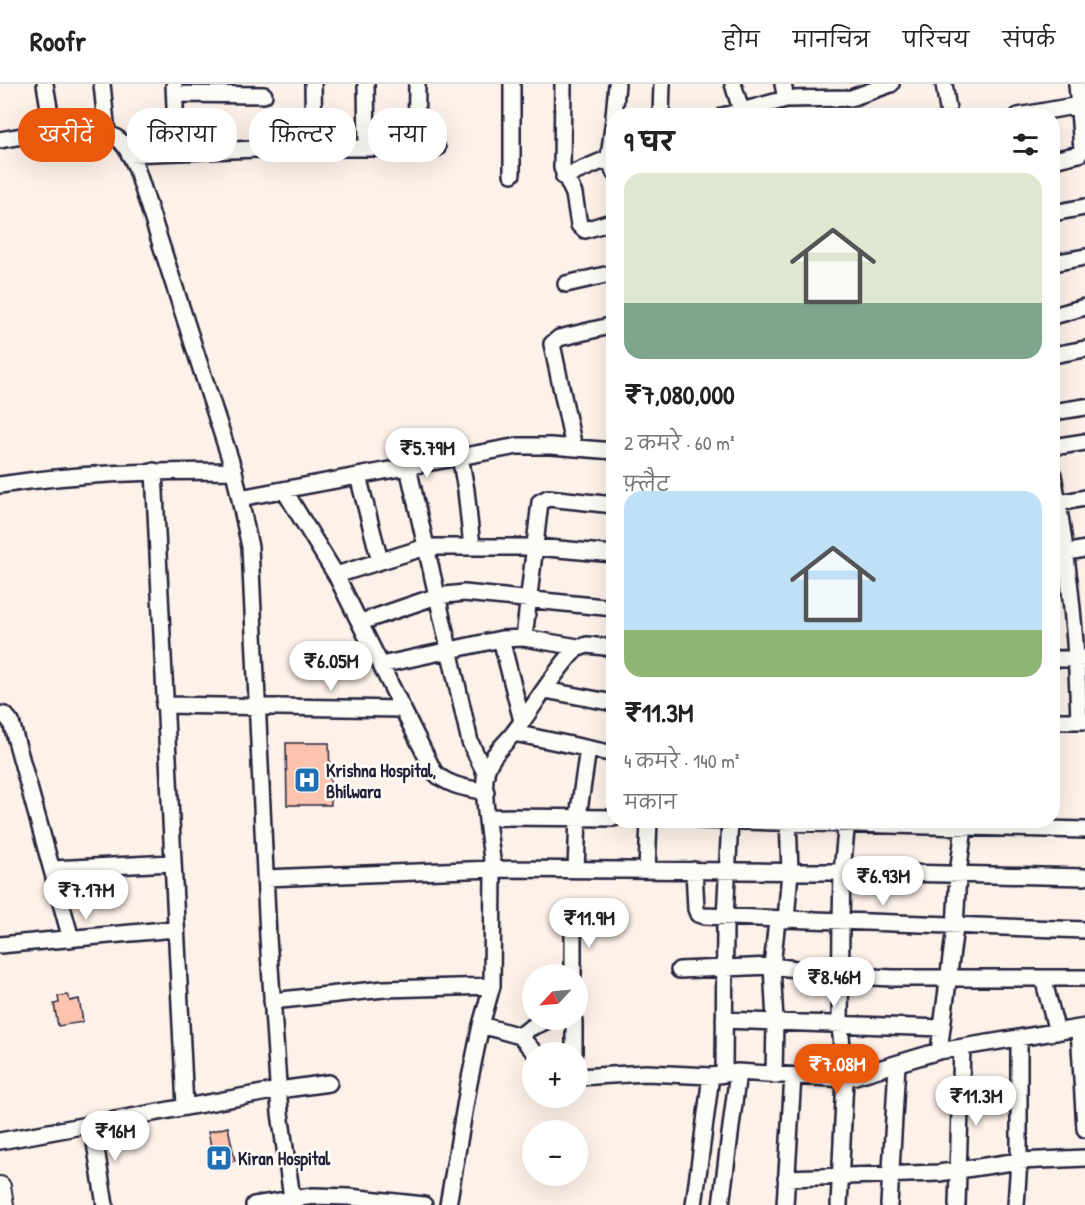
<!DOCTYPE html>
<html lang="hi">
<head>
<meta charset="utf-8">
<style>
	body { margin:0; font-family:"Patrick Hand","Playpen Sans Deva",sans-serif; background:#f6f6f6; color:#222; height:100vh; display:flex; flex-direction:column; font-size:22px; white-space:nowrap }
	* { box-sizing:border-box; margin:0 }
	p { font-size:20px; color:#767676 }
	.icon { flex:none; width:33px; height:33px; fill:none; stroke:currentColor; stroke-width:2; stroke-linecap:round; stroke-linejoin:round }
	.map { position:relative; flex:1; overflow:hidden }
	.sheet { position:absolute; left:606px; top:24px; width:454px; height:720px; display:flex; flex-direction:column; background:#fff; border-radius:24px; box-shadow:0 6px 24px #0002 }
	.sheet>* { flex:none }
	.hud { position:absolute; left:18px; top:24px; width:498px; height:54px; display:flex; gap:12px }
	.needle { width:39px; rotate:244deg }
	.tools { position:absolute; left:522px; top:880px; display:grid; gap:12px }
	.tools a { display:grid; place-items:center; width:66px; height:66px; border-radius:50%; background:#fff; box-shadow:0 6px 24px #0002; font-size:30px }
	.price { position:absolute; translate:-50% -51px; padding:0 14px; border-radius:21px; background:#fff; color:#222; font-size:20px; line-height:39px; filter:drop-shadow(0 2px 3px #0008) }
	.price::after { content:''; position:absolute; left:50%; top:36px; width:18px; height:14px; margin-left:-9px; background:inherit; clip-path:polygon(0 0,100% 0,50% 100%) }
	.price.current { background:#ea580c; color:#fff }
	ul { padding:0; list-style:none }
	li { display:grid; align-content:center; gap:12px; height:318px; padding:0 18px }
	li span { display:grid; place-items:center; height:186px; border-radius:18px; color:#555 }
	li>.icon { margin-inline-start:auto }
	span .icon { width:108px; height:108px; fill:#fffc; stroke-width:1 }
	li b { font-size:26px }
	h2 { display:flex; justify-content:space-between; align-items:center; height:72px; padding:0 18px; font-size:26px }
	.pill { padding:0 21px; border-radius:24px; background:#fff; box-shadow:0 6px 24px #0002; font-size:21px; line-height:54px }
	.pill.current { background:#ea580c; color:#fff }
	header { display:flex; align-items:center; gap:36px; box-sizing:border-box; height:84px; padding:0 30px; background:#fff; border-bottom:2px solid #e0e0e0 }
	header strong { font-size:28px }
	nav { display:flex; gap:33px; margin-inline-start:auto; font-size:21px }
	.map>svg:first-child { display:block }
</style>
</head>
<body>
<header>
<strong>Roofr</strong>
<nav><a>होम</a><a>मानचित्र</a><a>परिचय</a><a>संपर्क</a></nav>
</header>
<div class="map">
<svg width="1085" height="1121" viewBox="0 0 1085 1121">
	<rect width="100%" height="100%" fill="#fdf1e9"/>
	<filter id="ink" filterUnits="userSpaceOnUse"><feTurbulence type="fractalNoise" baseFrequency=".0167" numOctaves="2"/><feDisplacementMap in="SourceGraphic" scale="12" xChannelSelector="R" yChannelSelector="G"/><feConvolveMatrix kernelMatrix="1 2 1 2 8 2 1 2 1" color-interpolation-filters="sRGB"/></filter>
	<g filter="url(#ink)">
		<path fill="#fcc4af" stroke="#22223b" stroke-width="1.5" d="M286,659h43l2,62h-44z
			M68,911l2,6 9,-2 4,23 -25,4 -4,-22 5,-1 -1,-7z
			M228,1043l7,34 -20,4 -7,-33z"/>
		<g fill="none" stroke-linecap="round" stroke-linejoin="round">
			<g stroke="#22223b" stroke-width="20">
				<path id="minor" d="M45,0l8,48
					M102,0l5,49
					M313,0l1,64
					M366,0l1,64
					M512,0v90
					M563,0l-1,84 12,26 5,31 6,5 29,-9
					M733,0l10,32
					M783,0l3,15
					M944,0l5,32
					M174,1l3,65
					M175,10l89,1
					M614,32l3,-32
					M661,32l1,-32
					M723,32l63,-17 65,-1 40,-14
					M1018,32l67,-12
					M614,35l-5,38 5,15
					M0,56c28,-5 90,-18 115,-3 11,6 16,20 21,30l98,304 16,76 18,390 12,176 13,92
					M416,64l1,-64
					M129,70l154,-6h154
					M1053,76l26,-6 3,-4 -5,-66
					M564,93l50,-21
					M1053,129l32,-6
					M1053,179l32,-6
					M566,200l48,-11
					M1053,232l32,-9
					M1053,271l32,-6
					M1053,328l32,-5
					M1053,363l32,-5
					M574,364l-22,-104 7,-6 55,-13
					M460,372l6,34 6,57
					M408,383l62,275 16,33
					M154,387l31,636
					M1053,391c15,81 24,164 26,246
					M358,392l22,85
					M0,401c77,-12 156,-14 234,-14
					M284,406l52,85 98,197c14,14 33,16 52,20
					M240,414l278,-52h33l63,5
					M1053,420l32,-6
					M1053,471l32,-6
					M336,491l90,-28h110l78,7
					M361,538l76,-26 27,-3 150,15
					M524,554l16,-136 8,-4 66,7
					M501,555l21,82
					M614,564l-27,-3 -11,4c-23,24 -40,55 -61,82 -10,14 -24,23 -29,41 -5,22 5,73 7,97l363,3 229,5
					M1053,575l32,-1
					M381,581l120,-26 23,-1 54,9
					M545,606l69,13
					M164,621l239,4
					M0,630l5,1 6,7 60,217
					M1053,637h32
					M514,649l100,21
					M488,733l126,1
					M700,736l385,10
					M52,785l120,-6
					M576,786l2,-53 10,-68
					M647,786l2,-50
					M694,786l2,39 2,5 6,2 381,14
					M265,794l228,-9 -1,117 -11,39 -12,58 -21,122
					M786,836l4,-49 -2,-51
					M573,840v51
					M0,861l175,-16
					M679,886l93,-4 80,10 41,2h192
					M1043,894l14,54
					M272,917l112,-12 108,-3
					M724,936l218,8
					M481,941l39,11 15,17
					M1079,945l6,100
					M520,952l10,-8 18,-8
					M939,967l16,-124 3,-53 6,-47
					M574,969v-33
					M724,990l1,-156 5,-98
					M774,991l1,-54 -3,-55 5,-46
					M578,993l68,-4 65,3 27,-4 107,7 94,-28 146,-24
					M92,1040l13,81
					M0,1057l279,-51 50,-7
					M786,1094l153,-5 80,-12 66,-3
					M254,1121l59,-9 36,1 75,8
					M694,1121l17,-129
					M721,1121l17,-133
					M785,1121l8,-129
					M839,1121l6,-126 -5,-54 1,-103 1,-50 5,-52
					M889,1121l8,-140
					M957,1121l5,-157
					M1016,1121l3,-44v-123"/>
			</g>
			<g stroke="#22223b" stroke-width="24">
				<path id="major" d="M0,1103l3,18"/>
			</g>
			<use href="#minor" stroke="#fdfcf7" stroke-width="15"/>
			<use href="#major" stroke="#fdfcf7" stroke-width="20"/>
		</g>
	</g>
	<defs>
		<g id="hospital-square" transform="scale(1.35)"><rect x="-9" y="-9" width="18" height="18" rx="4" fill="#1f6fb2" stroke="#fdfcf7"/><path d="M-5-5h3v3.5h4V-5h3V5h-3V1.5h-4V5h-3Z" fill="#fff"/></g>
	</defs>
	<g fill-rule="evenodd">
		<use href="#hospital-square" x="307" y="696"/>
		<use href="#hospital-square" x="219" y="1074"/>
	</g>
	<g text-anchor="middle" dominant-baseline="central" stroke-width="5" stroke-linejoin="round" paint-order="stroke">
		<g font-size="18" font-weight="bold" fill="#22223b" stroke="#fdfcf7" text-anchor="start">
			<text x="326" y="686">Krishna Hospital,<tspan x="326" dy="21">Bhilwara</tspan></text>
			<text x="238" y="1074">Kiran Hospital</text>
		</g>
	</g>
</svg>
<div class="tools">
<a><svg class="needle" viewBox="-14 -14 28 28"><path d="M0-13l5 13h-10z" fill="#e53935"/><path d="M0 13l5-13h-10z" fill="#767676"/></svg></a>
<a>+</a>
<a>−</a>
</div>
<b class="price" style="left:427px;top:395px">₹5.79M</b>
<b class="price" style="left:331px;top:608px">₹6.05M</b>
<b class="price" style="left:883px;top:823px">₹6.93M</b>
<b class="price" style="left:86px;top:837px">₹7.17M</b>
<b class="price" style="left:589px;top:865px">₹11.9M</b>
<b class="price" style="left:834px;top:924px">₹8.46M</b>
<b class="price current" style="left:837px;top:1011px">₹7.08M</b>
<b class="price" style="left:976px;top:1043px">₹11.3M</b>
<b class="price" style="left:115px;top:1078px">₹16M</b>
<div class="hud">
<a class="pill current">खरीदें</a>
<a class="pill">किराया</a>
<a class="pill">फ़िल्टर</a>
<a class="pill">नया</a>
</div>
<section class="sheet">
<h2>9 घर<svg class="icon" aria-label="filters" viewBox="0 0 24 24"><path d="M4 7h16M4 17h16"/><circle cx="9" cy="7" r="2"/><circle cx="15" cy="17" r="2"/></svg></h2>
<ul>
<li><span style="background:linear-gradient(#dfe7d0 70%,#7fa58c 0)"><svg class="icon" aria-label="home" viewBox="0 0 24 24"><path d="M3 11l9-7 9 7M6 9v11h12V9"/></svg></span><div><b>₹7,080,000</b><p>2 कमरे · 60 m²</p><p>फ़्लैट</p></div></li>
<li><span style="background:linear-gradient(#bfe0f5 75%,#8fb573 0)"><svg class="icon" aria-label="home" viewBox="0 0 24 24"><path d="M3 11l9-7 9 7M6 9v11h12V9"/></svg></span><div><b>₹11.3M</b><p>4 कमरे · 140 m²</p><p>मकान</p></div></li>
</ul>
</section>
</div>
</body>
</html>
